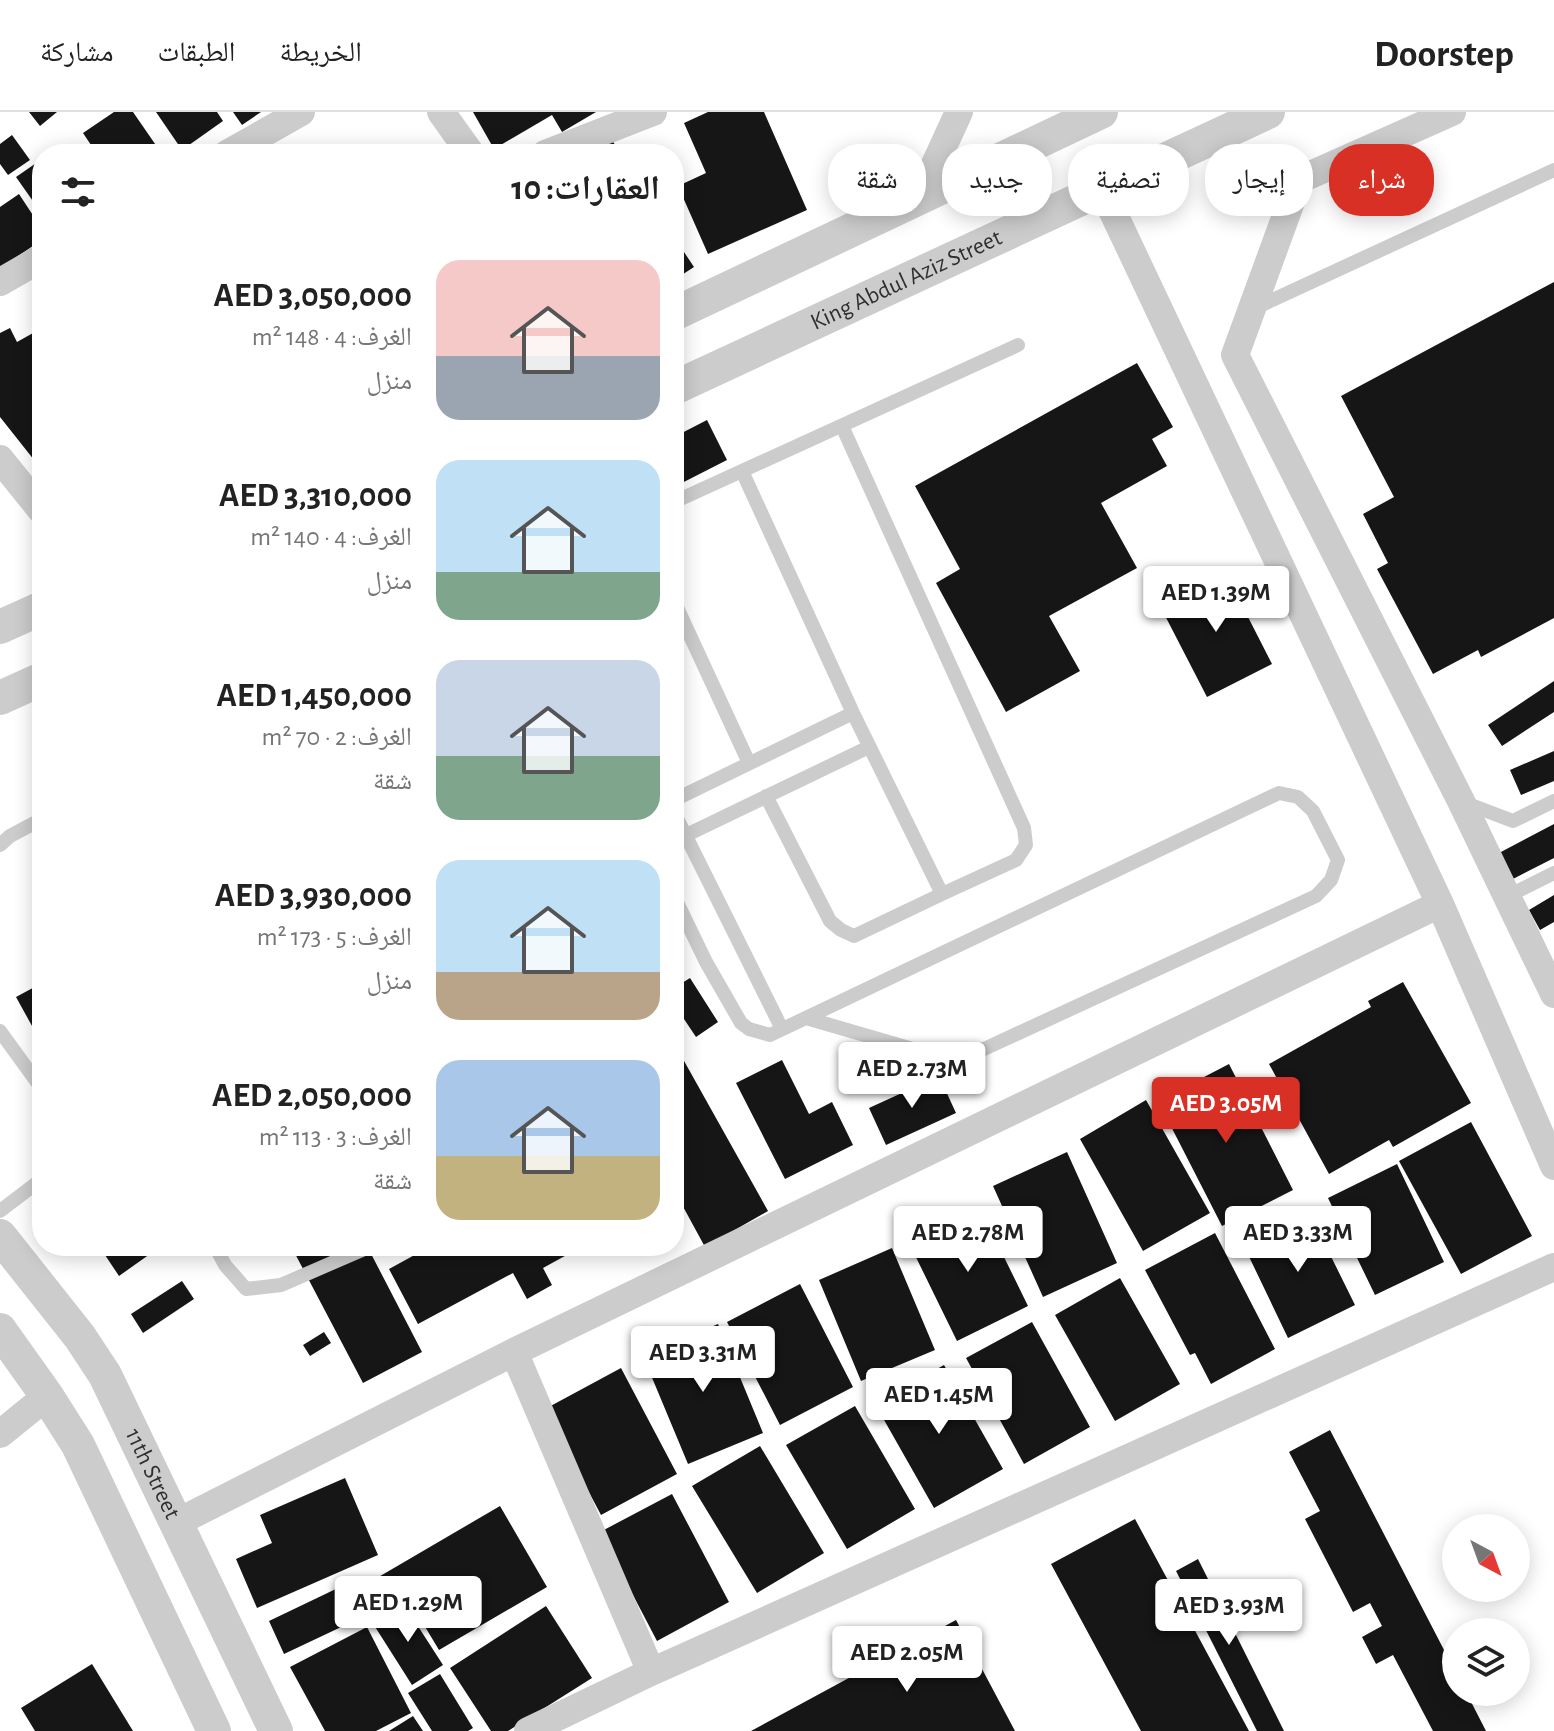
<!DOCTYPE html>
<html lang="ar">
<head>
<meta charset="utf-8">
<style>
	body { margin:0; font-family:"Alegreya Sans","Noto Naskh Arabic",sans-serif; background:#f6f6f6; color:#222; direction:rtl; height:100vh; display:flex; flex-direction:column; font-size:30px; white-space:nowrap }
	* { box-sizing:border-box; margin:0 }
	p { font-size:26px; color:#767676 }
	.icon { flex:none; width:44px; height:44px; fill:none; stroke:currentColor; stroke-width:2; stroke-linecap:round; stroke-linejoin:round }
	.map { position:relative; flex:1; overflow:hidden; direction:ltr }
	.side { position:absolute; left:32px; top:32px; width:652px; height:1112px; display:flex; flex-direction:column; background:#fff; border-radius:32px; box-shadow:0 4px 20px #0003; direction:rtl }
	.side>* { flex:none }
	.guide { position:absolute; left:708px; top:32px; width:726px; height:72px; direction:rtl; display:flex; gap:16px }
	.needle { width:52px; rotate:139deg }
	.buttons { position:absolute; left:1442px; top:1402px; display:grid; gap:16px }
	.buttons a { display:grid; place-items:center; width:88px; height:88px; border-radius:50%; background:#fff; box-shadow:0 4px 20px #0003; font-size:40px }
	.price { position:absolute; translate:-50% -68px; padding:0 18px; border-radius:8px; background:#fff; color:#222; font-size:26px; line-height:52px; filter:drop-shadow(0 2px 4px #0008) }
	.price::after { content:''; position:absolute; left:50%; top:48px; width:24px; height:18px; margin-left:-12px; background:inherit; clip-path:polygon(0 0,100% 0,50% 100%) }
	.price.selected { background:#d93025; color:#fff }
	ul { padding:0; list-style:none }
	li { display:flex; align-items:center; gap:24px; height:200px; padding:0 24px }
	li span { display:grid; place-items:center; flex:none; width:224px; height:160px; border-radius:24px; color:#555 }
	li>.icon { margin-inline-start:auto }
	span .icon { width:96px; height:96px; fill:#fffc; stroke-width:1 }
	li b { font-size:34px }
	h2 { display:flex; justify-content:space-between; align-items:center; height:96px; padding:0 24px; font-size:34px }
	.pill { padding:0 28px; border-radius:32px; background:#fff; box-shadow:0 4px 20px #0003; font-size:28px; line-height:72px }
	.pill.selected { background:#d93025; color:#fff }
	header { display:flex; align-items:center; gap:48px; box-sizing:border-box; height:112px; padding:0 40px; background:#fff; border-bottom:2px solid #e0e0e0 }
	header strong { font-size:38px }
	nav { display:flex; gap:44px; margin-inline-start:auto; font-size:28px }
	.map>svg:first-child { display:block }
</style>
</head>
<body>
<header>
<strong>Doorstep</strong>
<nav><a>الخريطة</a><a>الطبقات</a><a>مشاركة</a></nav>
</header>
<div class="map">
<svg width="1554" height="1619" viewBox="0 0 1554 1619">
	<rect width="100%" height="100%" fill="#fff"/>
	<path fill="#161616" d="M29,0h28l-17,14z
		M114,0h19l29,42h-65l-14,-21z
		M156,0h61l6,9 -41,29z
		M233,0h28l-19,13z
		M473,0h123l-34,20 -10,-17 -58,34z
		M708,0h56l43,98 -99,44 -30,-68 28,-13 -22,-50z
		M12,23l18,25 -22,15 -8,-11v-20z
		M610,25l11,17h-38z
		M42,47v55l-26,-37z
		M19,82l23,35v11l-42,28v-61z
		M674,125l20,30 -20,13z
		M1554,170v336l-73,39 -3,-7 -45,24 -56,-105 11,-6 -25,-49 31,-17 -53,-101z
		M10,216l7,14 25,-14v142l-42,-53v-84z
		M1137,251l36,64 -21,12 15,27 -66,37 36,65 -88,48 31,55 -74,41 -70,-129 24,-14 -45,-83z
		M707,308l20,40 -53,27v-50z
		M1224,458l48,94 -65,33 -48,-93z
		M1554,569v31l-52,34 -14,-21z
		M1554,639v30l-33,14 -11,-25z
		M1554,712v34l-41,21 -14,-26z
		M1554,783v27l-14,8 -11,-20z
		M690,866l28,44 -22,15 -22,-33v-16z
		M1403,870l68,121 -78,44 -4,-7 -60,34 -60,-110 102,-57 -3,-6z
		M42,871v61l-26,-47z
		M674,931l94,168 -63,36 -31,-57z
		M782,948l27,54 23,-12 21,43 -68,34 -49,-96z
		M1229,952l64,126 -71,36 -64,-125z
		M939,964l17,37 -70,32 -17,-37z
		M1146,988l64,113 -67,38 -63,-112z
		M1471,1010l61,114 -71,38 -62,-113z
		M1067,1040l50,111 -74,34 -50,-111z
		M1397,1052l47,98 -69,33 -47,-97z
		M980,1096l48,98 -71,35 -48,-98z
		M1308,1098l47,95 -67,33 -46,-96z
		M1215,1121l60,116 -64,35 -16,-31 -5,2 -45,-85z
		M99,1134h46l5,8 -31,22z
		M291,1134h76l55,106 -59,31z
		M431,1134h152l-40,22 9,17 -25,14 -14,-26 -95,51 -29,-55z
		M892,1136l43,102 -74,31 -42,-101z
		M1120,1166l60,106 -65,37 -60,-106z
		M182,1169l12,18 -51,34 -12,-19z
		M800,1172l53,103 -73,38 -53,-103z
		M1032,1210l58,105 -66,37 -58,-106z
		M718,1212l45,109 -75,31 -45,-108z
		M324,1220l7,11 -21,13 -7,-11z
		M944,1253l59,104 -69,39 -59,-104z
		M621,1256l56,106 -76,41 -56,-106z
		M855,1294l60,103 -68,40 -61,-104z
		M1330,1318l126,243v19h10l20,39h-53l-40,-76 -17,9 -14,-27 20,-11 -12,-23 -17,9 -48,-93 15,-8 -31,-59z
		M760,1334l64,107 -67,40 -65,-107z
		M345,1366l33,77 -121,53 -21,-49 36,-16 -12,-28z
		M672,1382l57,108 -72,39 -57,-109z
		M500,1394l47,81 -108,63 -33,-55 -33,19 -15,-25z
		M1135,1407l114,212h-108l-90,-167z
		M1198,1447l86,172h-27l-81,-160z
		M340,1475l16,33 -72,34 -15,-33z
		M403,1491l40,62 -31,20 -40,-63z
		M546,1494l46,72 -84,53h-17l-41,-63z
		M956,1508l59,111h-264z
		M367,1515l44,86 -35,18h-51l-35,-64z
		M92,1552l41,67h-98l-14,-23z
		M440,1562l33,54 -5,3h-36l-24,-38z
		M413,1604l10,15h-34z"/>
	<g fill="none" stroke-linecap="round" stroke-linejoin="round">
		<path stroke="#ccc" stroke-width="14" d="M1253,197l301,-139
			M742,359l111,242 89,181 74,-34 10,-15 -2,-17 -182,-402
			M674,390l344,-157
			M674,489l75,162
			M766,684l64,125 11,9 13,6 88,-42
			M674,688l179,-87
			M1463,690l50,19 41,-20
			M674,700l108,217
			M674,729l195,-94
			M0,733l10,-9 32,-17
			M674,784l32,66 35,61 8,6 21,6 509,-242 19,4 15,14 25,49 -7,20 -15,16 -332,153 -44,8 -134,-39
			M1508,784l46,-23
			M0,919l42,58
			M0,1099l42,-32
			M215,1134l10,19 21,24 35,-4 90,-39"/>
		<path stroke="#ccc" stroke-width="28" d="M441,0l30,42
			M1452,0l-153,68 -64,175 226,446 93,193
			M227,42l74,-42
			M545,42l108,-42
			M1103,79l337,713 114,262
			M919,87l40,-87
			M0,170l42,-24
			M0,347l42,52
			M514,1240l137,320
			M0,1322l47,-38
			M176,1411l338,-171 926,-448
			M528,1619l123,-59 903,-405"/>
		<g stroke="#ccc" stroke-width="34">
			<path d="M674,202l427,-202"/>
			<path id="s1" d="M674,276l594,-276"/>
			<path d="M0,515l42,-19"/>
			<path d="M0,586l42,-19"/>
			<path id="s2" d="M0,1124l80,101 25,38 171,356"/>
			<path d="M0,1218l47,66 31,49 136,286"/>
		</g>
	</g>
	<g text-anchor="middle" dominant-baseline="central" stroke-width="8" stroke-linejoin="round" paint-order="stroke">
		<g font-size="24" fill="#2f2f2f" stroke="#fff">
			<text stroke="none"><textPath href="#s1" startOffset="256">King Abdul Aziz Street</textPath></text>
			<text stroke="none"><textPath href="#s2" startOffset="284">11th Street</textPath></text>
		</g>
	</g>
</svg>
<div class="buttons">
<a><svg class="needle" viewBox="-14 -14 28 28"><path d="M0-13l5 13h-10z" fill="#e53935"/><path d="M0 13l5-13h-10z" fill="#767676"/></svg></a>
<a><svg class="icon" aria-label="layers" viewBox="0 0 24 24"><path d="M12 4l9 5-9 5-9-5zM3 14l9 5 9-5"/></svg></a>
</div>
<b class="price" style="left:1216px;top:522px">AED 1.39M</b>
<b class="price" style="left:912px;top:998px">AED 2.73M</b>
<b class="price selected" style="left:1226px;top:1033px">AED 3.05M</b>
<b class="price" style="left:968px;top:1162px">AED 2.78M</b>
<b class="price" style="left:1298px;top:1162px">AED 3.33M</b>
<b class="price" style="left:703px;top:1282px">AED 3.31M</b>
<b class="price" style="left:939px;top:1324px">AED 1.45M</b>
<b class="price" style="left:408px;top:1532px">AED 1.29M</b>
<b class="price" style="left:1229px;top:1535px">AED 3.93M</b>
<b class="price" style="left:907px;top:1582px">AED 2.05M</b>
<div class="guide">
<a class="pill selected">شراء</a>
<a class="pill">إيجار</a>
<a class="pill">تصفية</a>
<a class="pill">جديد</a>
<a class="pill">شقة</a>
</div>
<section class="side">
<h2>العقارات: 10<svg class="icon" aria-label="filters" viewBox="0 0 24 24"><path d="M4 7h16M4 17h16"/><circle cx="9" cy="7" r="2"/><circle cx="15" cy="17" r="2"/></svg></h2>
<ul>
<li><span style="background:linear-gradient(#f6c9c9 60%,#9aa5b1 0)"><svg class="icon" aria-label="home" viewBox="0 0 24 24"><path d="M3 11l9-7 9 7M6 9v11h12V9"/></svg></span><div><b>AED 3,050,000</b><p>الغرف: 4 · 148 m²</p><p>منزل</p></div></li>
<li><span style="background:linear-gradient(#bfe0f5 70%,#7fa58c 0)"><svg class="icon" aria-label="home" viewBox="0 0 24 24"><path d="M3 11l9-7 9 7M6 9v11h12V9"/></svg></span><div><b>AED 3,310,000</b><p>الغرف: 4 · 140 m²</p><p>منزل</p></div></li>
<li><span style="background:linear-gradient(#c9d6e8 60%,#7fa58c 0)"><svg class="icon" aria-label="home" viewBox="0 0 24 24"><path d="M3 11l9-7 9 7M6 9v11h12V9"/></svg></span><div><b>AED 1,450,000</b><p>الغرف: 2 · 70 m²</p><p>شقة</p></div></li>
<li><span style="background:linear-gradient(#bfe0f5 70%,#b9a48a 0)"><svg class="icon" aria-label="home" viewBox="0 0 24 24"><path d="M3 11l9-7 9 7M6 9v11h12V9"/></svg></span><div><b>AED 3,930,000</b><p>الغرف: 5 · 173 m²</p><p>منزل</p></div></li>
<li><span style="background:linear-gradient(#a9c7e8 60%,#c2b280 0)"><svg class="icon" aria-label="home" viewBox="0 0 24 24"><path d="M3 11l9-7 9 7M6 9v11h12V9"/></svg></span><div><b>AED 2,050,000</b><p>الغرف: 3 · 113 m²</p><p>شقة</p></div></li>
</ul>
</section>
</div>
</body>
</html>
